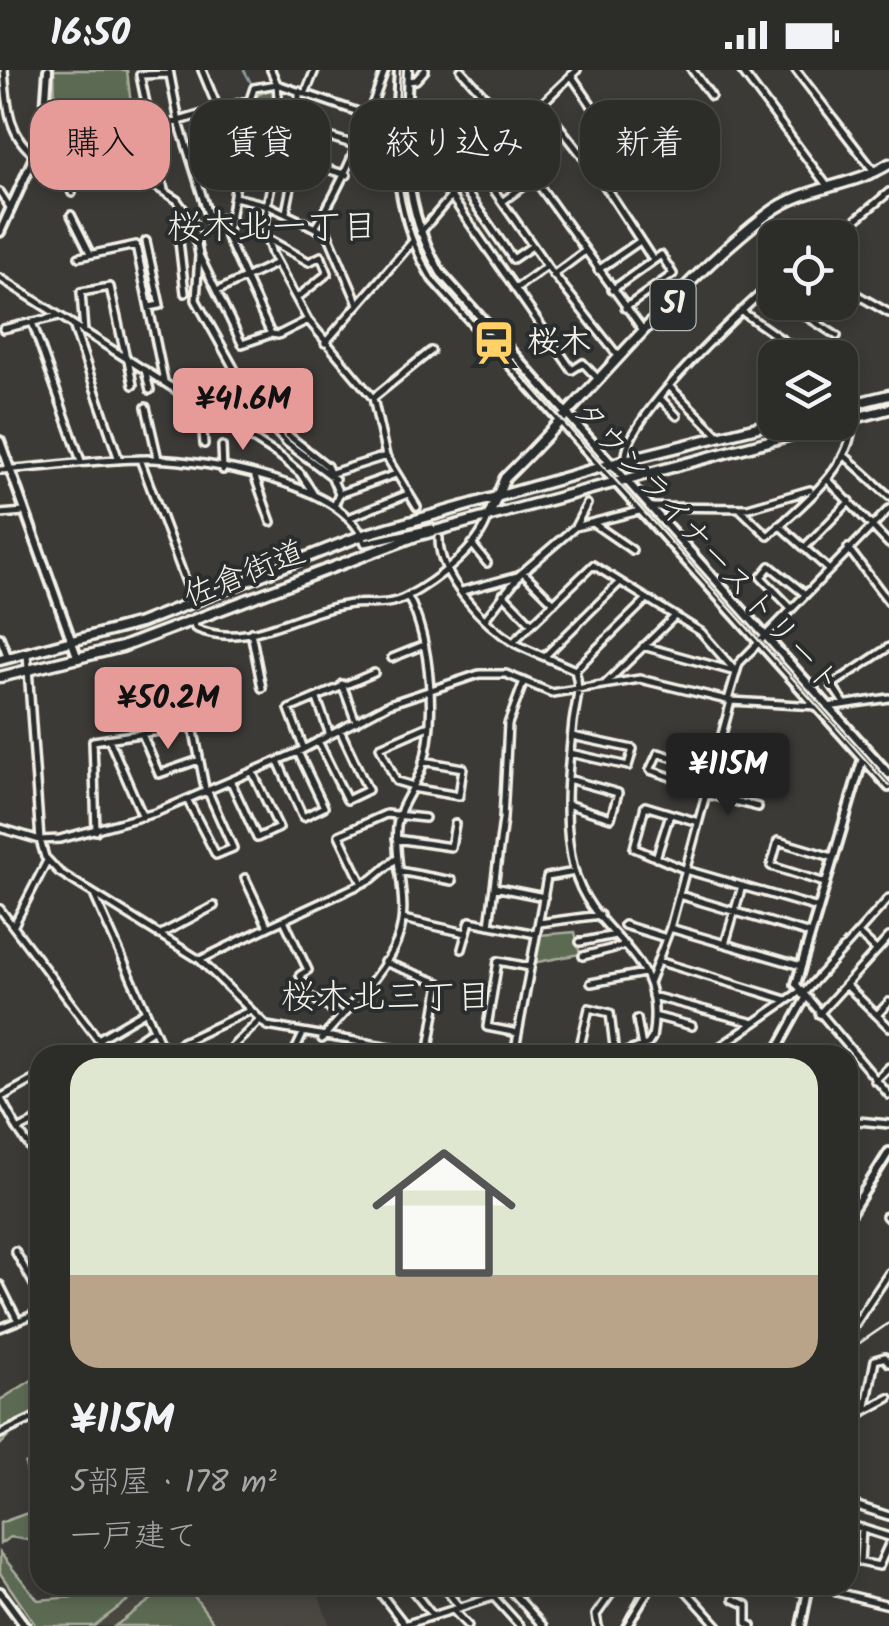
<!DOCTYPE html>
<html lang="ja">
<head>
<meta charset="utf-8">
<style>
	body { margin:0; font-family:Kalam,"Klee One",sans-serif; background:#343431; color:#f1f3f6; height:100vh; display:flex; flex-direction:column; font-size:38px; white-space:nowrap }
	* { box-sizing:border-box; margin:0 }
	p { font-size:32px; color:#a6a7a8 }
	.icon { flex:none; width:55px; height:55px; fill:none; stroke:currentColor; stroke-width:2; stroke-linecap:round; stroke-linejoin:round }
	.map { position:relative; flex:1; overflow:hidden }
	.sheet { position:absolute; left:30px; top:975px; width:828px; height:550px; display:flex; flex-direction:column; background:#2c2c29; border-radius:30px; box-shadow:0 5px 15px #0003,0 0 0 2px #484846 }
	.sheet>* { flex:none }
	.banner { position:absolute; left:30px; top:30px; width:830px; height:90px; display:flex; gap:20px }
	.controls { position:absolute; left:758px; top:150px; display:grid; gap:20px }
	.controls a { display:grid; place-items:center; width:100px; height:100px; border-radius:20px; background:#2c2c29; box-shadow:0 5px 15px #0003,0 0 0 2px #484846; font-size:50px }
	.price { position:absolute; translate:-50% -85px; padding:0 22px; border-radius:10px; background:#e69b98; color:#111; font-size:32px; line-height:65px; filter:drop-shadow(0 2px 5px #0008) }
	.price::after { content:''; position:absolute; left:50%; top:60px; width:30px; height:22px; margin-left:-15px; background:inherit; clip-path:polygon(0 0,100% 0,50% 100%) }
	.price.active { background:#222; color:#fff }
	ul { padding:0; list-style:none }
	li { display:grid; align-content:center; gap:20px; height:530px; padding:0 40px }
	li span { display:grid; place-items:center; height:310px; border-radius:30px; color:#555 }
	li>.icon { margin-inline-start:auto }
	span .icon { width:180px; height:180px; fill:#fffc; stroke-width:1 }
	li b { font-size:42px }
	.chip { padding:0 35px; border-radius:30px; background:#2c2c29; box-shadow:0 5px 15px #0003,0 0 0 2px #484846; font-size:35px; line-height:90px }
	.chip.active { background:#e69b98; color:#111 }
	.status { display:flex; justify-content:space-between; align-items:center; height:70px; padding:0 50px; background:#2c2c29; direction:ltr }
	.status svg { height:28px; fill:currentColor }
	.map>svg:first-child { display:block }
</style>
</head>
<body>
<div class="status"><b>16:50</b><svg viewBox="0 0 49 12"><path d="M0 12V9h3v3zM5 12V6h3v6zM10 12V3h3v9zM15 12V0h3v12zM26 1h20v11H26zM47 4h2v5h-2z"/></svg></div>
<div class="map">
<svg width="889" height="1556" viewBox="0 0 889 1556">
	<rect width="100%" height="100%" fill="#3b3a37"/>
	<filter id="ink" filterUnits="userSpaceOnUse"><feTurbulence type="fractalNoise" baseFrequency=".01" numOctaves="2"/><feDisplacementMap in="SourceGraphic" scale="20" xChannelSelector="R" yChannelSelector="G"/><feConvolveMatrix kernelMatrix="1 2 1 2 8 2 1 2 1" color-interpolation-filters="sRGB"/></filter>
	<g filter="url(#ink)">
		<path fill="#4a4640" d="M542,37l27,40 -24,16 -25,-36z
			M149,1515h166l15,41h-244z"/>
		<path fill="#5d6a52" stroke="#a8ae9d" stroke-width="2.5" d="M54,0h73l11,96 -66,-27 -17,-41z
			M274,18l4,46 -5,28 -28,-5 10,-61z
			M575,862l5,22 -47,9 6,-28z
			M40,1305v30l-40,40v-45z
			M32,1391l8,17v64l-30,-5 -10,7v-21l36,-13 -11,-46z
			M0,1483l38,47 36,-3 12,-12h62l-54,41h-58l-36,-53z
			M171,1515h15l30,41h-101z"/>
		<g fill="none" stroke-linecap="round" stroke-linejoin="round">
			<path stroke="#8c9c9e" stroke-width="2.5" d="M244,0l7,13"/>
			<path stroke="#575552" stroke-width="5" stroke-dasharray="5 2.5" stroke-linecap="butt" d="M417,437l15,21"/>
			<g stroke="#f4f1e8" stroke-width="12">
				<path id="minor" d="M4,0c3,33 3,65 32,86
					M169,0l10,52 31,99 21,-4
					M202,0l16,39
					M271,0l6,14 4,53 -14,68 -2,27 7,22 36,66 65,78 13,58 31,51
					M461,0l53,59
					M692,0l19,26
					M741,0l87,117
					M796,0l77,100
					M571,5l52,76
					M408,11l8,-1 9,-10
					M305,24l10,-24
					M542,34l59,76 52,80
					M369,41l81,84 122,175 11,-7 16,17
					M301,58l54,17
					M152,59l98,-29
					M43,67l61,17 73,46 16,22 6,33 -3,45 39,70 12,32 40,41 48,36
					M505,68l138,192
					M40,75l24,24 8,24
					M189,83l55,-16
					M297,90l50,15
					M477,96l70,100 71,90
					M489,112l14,-10
					M461,114l52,75 19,-13
					M164,120l-24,-115 30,-1
					M0,122l11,17
					M235,127l32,8 61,29 30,70
					M502,132l32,-24
					M286,142l13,-65v-56
					M71,145l19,38
					M316,156c31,-48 49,-102 69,-156
					M420,163l57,-67 100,-96
					M834,168l55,-46
					M270,170l39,22 12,-6 7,17 -31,25
					M146,171l14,64 -11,2
					M179,171l6,52
					M199,185l43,89 29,-10
					M79,187l57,-12 28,136
					M598,200l42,-29
					M553,205l32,-24
					M0,208l281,179 19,16 13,20
					M840,215l49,28
					M515,219l32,-23
					M612,220l49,-35 12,19 -48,34
					M217,221l60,-28
					M784,232l53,34
					M741,241l53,37
					M308,250l-30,15 -7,-1 -44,-97 23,-137 4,-12 23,-4 90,31
					M32,252l49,139
					M73,255l46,135
					M3,259l56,-13
					M84,262l-3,-40 29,-5 16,71
					M325,273l88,-102
					M128,290l5,25
					M145,300l5,20
					M670,317l50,50
					M373,328l58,-47
					M660,328l17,18
					M201,335l3,39
					M146,337l12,52
					M288,365l39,31 12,28 -4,10
					M222,376l1,24
					M844,385l45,41
					M140,389l47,126 3,20
					M626,389c-4,-38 117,-151 149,-178
					M0,400c51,-3 102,-12 153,-11 57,2 192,24 212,84l67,-15
					M332,403l54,-17
					M255,407l16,45
					M827,409l62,65
					M339,424l57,-20
					M649,437l99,1 62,-18
					M739,438l29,28c31,-29 87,-70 84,-117
					M0,444l24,-2
					M351,447l57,-23
					M593,453l39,27
					M779,455l48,43
					M575,457l12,-23
					M439,468c-1,38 45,87 77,106 19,10 40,17 59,26 6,21 1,31 -2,52 -5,46 -11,102 1,148 20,71 94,79 78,168l-4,6 -30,11
					M472,474l15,19
					M804,478l46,-47
					M848,478l41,54
					M523,502l31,31
					M462,521l56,-15 57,-49 64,-16
					M503,524l29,30
					M792,539l-31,-32 9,-11 35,28
					M486,548l32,-41
					M194,553l1,5c51,23 101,-16 150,-23 22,-4 41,3 61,-8 30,-16 72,-48 82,-79
					M251,562l11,56
					M0,567l8,21
					M513,572l80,-77 108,67 35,40 -93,-26
					M27,584l13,186 5,17 14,15 141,88 67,66 170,29
					M545,586l74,-73
					M392,588l32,-13
					M575,600l71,-70
					M342,614l14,38
					M605,614l68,-66
					M317,629l13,36
					M728,630l11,-37 150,-154
					M844,633l-12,-18 57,-38
					M828,637l61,-9
					M142,664l17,40 40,-14
					M109,669l34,78
					M318,671l29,59 21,-10 -28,-60
					M304,679l-15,-40 85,-36
					M570,683l58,13 5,-17 -61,-13
					M278,691l25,56 21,-10 -26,-55
					M568,709l50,14 -7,25 -41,-13
					M709,711l31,8 6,-21
					M231,712l26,56 22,-10 -26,-55
					M413,716l-17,-5 -16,-34 46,-20
					M412,718l47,8 4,-28 -40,-7
					M707,719l-57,-19 8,-17 54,17
					M706,724l52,13
					M188,731l28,54 17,-7 -25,-56
					M698,752l-53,-16 -11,42 52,22 132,38
					M0,758l40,12 20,-1 95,-26 143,-61 91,-48 90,-30h27l46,19 88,-14 91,22 86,5
					M96,761l-3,-90 100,-15 13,67
					M396,769l55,8 4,-23
					M656,788l14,-44
					M399,801l53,10
					M245,808l23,49 104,-48 24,-20
					M362,813l-23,-48 47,-21 39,4
					M825,813l-54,-17 7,-25 54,16
					M494,817l50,10
					M679,825l131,39
					M95,827l67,150 9,8
					M0,839l110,146
					M403,849l63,14
					M284,850l24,50 -8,5 9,21 32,19
					M539,853l61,-8
					M14,855l33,-64
					M489,855l14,-106 5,-95 16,-43
					M624,855l42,13
					M670,858l131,38
					M858,863l18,17
					M159,865l55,-29
					M580,872l35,-7
					M725,874l17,-58
					M462,879l8,-28 66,13
					M583,886l43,-11
					M200,890l68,-33
					M658,891l128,39
					M384,892l56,21 -12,71
					M650,911l20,-53 61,-227
					M591,913l53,-10
					M796,914l93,111
					M846,915l43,42
					M802,925l87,-97
					M652,926l102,27
					M819,944l70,-77
					M877,945l12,-13
					M654,946l38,10
					M637,949l5,28
					M518,963l-31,-6 11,-66 32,6
					M100,968l46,-27
					M322,969c24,-30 60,-62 75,-98 15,-37 -4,-76 0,-115 2,-21 17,-36 24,-56 17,-46 10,-130 -13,-173
					M170,984l10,-11 69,-32
					M81,985l23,-10
					M115,985l39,-26
					M233,985l-1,-8 27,-26
					M293,985l9,-19
					M514,985l33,-178 28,-5
					M578,985l11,-47 21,5 5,42
					M708,985l91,-63
					M774,985l31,-56
					M875,1011l14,-14
					M0,1027l18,33 22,-11
					M0,1028l40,-22
					M848,1050l41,4
					M18,1060l14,20
					M886,1146l3,3
					M15,1181l25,44
					M0,1215l18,36
					M0,1258l40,-16
					M848,1265l41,-62
					M865,1341l24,-13
					M852,1351l13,-10 10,-51 10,-3 4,6
					M0,1364l40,-19
					M848,1433l41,13
					M848,1454l41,13
					M862,1458l-2,34 19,4 10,-22
					M374,1515l31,40
					M408,1515l25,31
					M442,1515l18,23
					M483,1515l37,41
					M681,1515l37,41
					M780,1515l27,8
					M508,1517l35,39
					M836,1522l53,13
					M734,1529l13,6v18l5,3
					M453,1540l15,16
					M401,1556l92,-29 18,-12
					M598,1556l-2,-11 21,-30
					M627,1556l25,-41"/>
			</g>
			<g stroke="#f4f1e8" stroke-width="14">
				<path id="tertiary" d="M399,0c-5,76 -7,142 34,209l456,508
					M408,0c-3,73 -7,138 33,203l448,501
					M0,162l43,-95 5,-67
					M0,371l78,218
					M796,914l67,-226
					M848,1147l41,-65
					M848,1329l4,22 -4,25
					M0,1522l25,34
					M801,1556l8,-41"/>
			</g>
			<g stroke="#f4f1e8" stroke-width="15">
				<path id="trunk" d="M840,337l49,-12
					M840,352l49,-13
					M489,445l16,-37c85,-83 171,-195 264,-265 34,-26 83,-26 120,-49
					M0,590l140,-37 223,-88 263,-75 151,-38
					M0,607l122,-30 294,-111 424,-114"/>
			</g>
			<use href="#minor" stroke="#2a2d2e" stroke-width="5"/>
			<use href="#tertiary" stroke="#2a2d2e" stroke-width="6"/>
			<use href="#trunk" stroke="#2a2d2e" stroke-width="8"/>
			<path stroke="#f4f1e8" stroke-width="2.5" d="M400,0c-4,76 -6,140 35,208l454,508
				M848,1281l41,-28
				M621,1556l22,-41"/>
		</g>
	</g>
	<defs>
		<g id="station-bare" transform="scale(3.45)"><path d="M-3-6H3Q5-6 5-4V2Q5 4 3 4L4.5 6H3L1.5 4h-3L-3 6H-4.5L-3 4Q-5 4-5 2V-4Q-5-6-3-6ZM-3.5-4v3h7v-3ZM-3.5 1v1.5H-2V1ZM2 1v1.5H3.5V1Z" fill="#ffd166" stroke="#2a2d2e" stroke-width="2.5" paint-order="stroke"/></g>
	</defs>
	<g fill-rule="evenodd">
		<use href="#station-bare" x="494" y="273"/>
	</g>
	<g text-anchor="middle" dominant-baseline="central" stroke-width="8" stroke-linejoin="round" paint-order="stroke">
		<rect fill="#2a2d2e" stroke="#b7b6b0" stroke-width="2.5" x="650.5" y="210" width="45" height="50" rx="8"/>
		<g font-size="30" font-weight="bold" fill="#f4f1e8">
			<text x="673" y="235">51</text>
		</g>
		<g font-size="32" font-weight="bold" fill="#f4f1e8" stroke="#2a2d2e" text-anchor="start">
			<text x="527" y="273">桜木</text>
		</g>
		<g font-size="32" fill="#f4f1e8" stroke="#2a2d2e">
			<text transform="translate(706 478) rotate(48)">タウンライナーストリート</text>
			<text transform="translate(245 505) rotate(-22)">佐倉街道</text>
		</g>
		<g font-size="35" fill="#f4f1e8" stroke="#2a2d2e">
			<text x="272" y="159">桜木北一丁目</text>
			<text x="386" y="929">桜木北三丁目</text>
		</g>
	</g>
</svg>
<div class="controls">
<a><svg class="icon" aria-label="locate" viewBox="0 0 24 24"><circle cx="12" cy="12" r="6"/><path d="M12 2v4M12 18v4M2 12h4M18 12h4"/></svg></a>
<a><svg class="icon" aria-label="layers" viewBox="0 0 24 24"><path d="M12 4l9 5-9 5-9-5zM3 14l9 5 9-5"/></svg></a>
</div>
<b class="price" style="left:243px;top:383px">¥41.6M</b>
<b class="price" style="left:168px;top:682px">¥50.2M</b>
<b class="price active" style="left:728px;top:748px">¥115M</b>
<div class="banner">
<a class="chip active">購入</a>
<a class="chip">賃貸</a>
<a class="chip">絞り込み</a>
<a class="chip">新着</a>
</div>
<section class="sheet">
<ul>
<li><span style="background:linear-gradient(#dfe7d0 70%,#b9a48a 0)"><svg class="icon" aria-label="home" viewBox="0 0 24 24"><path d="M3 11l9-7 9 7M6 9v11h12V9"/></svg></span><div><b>¥115M</b><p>5部屋 · 178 m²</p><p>一戸建て</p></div></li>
</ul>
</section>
</div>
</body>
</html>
